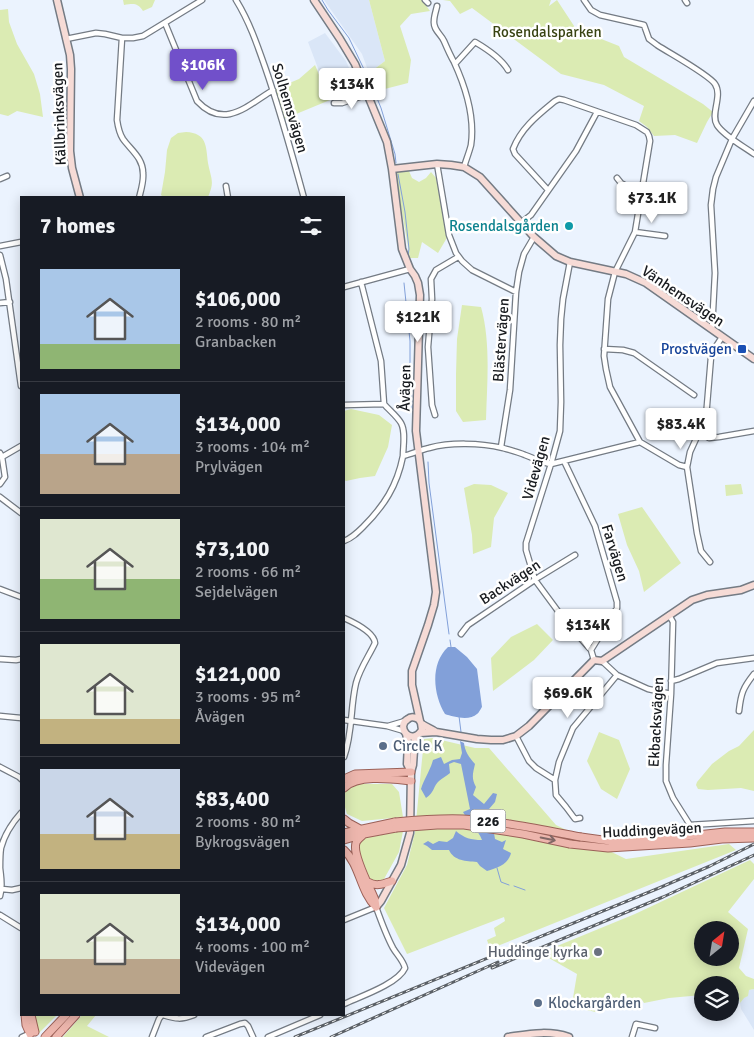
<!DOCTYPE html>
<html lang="en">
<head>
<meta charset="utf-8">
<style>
	body { margin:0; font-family:Signika,sans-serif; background:#242831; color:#f1f3f6; height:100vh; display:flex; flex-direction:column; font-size:19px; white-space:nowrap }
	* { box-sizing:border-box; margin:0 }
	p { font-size:16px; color:#9ea1a6 }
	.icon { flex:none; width:28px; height:28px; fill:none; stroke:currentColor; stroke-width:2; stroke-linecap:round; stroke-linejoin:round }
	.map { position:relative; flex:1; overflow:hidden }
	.panel { position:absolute; left:20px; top:196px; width:325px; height:820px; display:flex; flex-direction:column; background:#171b24; border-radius:0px; box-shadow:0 2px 12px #0003 }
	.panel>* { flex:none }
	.needle { width:32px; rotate:30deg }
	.fabs { position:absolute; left:694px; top:921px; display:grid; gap:10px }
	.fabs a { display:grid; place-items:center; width:45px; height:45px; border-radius:50%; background:#171b24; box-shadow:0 2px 12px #0003; font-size:25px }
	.price { position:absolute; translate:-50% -42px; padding:0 11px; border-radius:5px; background:#fff; color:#222; font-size:16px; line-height:32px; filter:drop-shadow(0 1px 2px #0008) }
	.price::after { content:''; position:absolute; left:50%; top:30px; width:15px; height:11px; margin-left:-8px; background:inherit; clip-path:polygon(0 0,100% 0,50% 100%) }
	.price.on { background:#7150ca; color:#fff }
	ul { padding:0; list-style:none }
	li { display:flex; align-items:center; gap:15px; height:125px; padding:0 20px }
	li+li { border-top:1px solid #363941 }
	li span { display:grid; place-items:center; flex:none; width:140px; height:100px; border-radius:0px; color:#555 }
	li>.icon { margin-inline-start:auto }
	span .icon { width:60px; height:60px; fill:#fffc; stroke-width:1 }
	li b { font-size:21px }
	h2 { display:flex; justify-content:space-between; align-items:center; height:60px; padding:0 20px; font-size:21px }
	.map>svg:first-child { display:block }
</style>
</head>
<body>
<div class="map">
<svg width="754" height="1037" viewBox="0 0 754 1037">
	<rect width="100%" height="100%" fill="#ebf3fe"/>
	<path fill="#dae6f7" d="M324,0h45l16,61 -16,12 -7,-19z
		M325,33l21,28 13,30 -29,9 -22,-58z
		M754,989v41l-13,-21 -3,-17z"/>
	<path fill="#dbebb3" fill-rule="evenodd" d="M123,0h32l-3,7 -9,4c-6,-9 -10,-7 -19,-6z
		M369,0h53l8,11 -19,3 -11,12 11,34 -3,23 -31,8 -8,-18 16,-12z
		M443,0h108l-2,6 8,-6 19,29 43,17 5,11 79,47 10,8 -6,10 -10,21 -22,-8 -21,1 -7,-9 -8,-6 5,-15 -40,-21 -43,-11 -89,-66 -12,6 -10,-13z
		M8,9l1,13 8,22 17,30 6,20 3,23 -26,-6 -9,5 -8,-2v-104z
		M315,65l15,35 -46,19 -9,-30 24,-10z
		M186,132c21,1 20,14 22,31 3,16 7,18 0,34h-45l-2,-2 4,-23 2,-22 4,-12 7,-5z
		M409,171l3,7 7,4 7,-4 5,-6 5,6 12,58 -10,17 -16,-11 -4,16h-8l-15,-86z
		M462,305l19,2c10,36 6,76 5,113l-23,2 -7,-11v-37l1,-35z
		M351,409l28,6 13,10 -4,22 -13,29 -15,2 -14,3 -2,-1v-69z
		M474,484l17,1 17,8 -14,25 -3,29 -18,7 -1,-19 -8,-47z
		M741,484l2,10 -17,2 -1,-11z
		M642,507l39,56 -37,29 -5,-21 -12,-26 -9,-31z
		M537,624l16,16 -19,20 -41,31 -2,-33 20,-21z
		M754,730v61l-13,-3 -33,2 -10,-1 -2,-4 1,-3 15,-18 17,-13 10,-5z
		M599,732l20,8 11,29 -13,30 -16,-10 -14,-28z
		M433,738l42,10h14l67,77 70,34 103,-15 7,6 -246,99 -3,-9 9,-4 -2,-8 11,-7 -1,-4 -97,37 -23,-46 23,-43 8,-33 9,-93z
		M358,784h34l7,8 4,25 -41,4 -15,-7 -3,-10 1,-13z
		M403,831l-4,21 -15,27 -7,3 -7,-3 -12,-29 1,-7 6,-5z
		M750,860l4,4v15l-26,33 20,17 -9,39 7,8 8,3v10l-5,1 -1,6 -4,2 -4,5 -2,-11h-8v-7h-28v10l-33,3 -25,5 -2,-3 -34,7c-8,11 -25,1 -36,-3l5,-30 -37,-21 95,-39zM702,930h28v28h-28z
		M35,1015h22l-18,18z
		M82,1015h14l-9,11 22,11h-46z"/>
	<path fill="#82a0d9" d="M448,647h7l12,10 10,12 5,38c-1,1 -3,6 -5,7 -7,7 -24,3 -32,0 -12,-20 -15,-50 3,-67z
		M460,741l4,2c1,9 5,14 11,21 -2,9 -4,14 1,23l-3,8 11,9 9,-11 4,1 -2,8 -6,7 4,10 6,2 -6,6 2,12 7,3 4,-2 -3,9 8,4c-3,12 -14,15 -24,18l-7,-5 -3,-4c-11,-1 -23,-1 -28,-12h-17l-5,-4 -4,-2 5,-3 5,3 6,-3 8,1 6,-4 3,-7c8,7 15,9 26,9 -4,-11 -14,-18 -19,-28l7,-3 -9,-45 -7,-2 -5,2 1,9c-3,3 -8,5 -11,8 -6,5 -4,11 -13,17l-5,-9c3,-10 9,-18 12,-29l8,-3 3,7 8,-4 8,-1 2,-6z"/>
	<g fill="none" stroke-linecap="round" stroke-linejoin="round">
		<path stroke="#82a0d9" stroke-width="1" d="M322,0l6,10 21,28 23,48 9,22 14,46 1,9
			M398,174l7,38 4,37 -1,6
			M404,283l6,58v38l3,38
			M428,462l1,21 20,151
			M450,640l1,7
			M459,716l2,16
			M497,868l4,14 8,3
			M514,886l11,4"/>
		<g stroke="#747b84" stroke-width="7">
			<path id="street" d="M236,0c13,21 21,44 29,67 15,43 27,87 39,131
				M425,0l3,3
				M584,0l7,10 9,5 44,10 5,14 8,6c12,8 51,29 58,39 8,12 -5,30 2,41 7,11 26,21 37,29
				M685,0l2,3
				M437,6c-1,5 -3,10 -3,15 -1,9 7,13 10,20 3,7 6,14 10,21 12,26 21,55 17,83 -2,8 -5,15 -7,22
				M165,23l32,78c27,29 50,5 76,-11
				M122,38l-5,82c1,7 2,13 6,19 8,11 20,19 20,34 1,8 -2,17 -4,25
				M66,39l30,-6 9,1 17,4h11l10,-2 59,-36
				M455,64l20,-22c12,7 26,16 33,28
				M334,103h8l26,-9
				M437,164l12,71 7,18 6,8 10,9 44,22
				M617,178l4,5 21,12
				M0,179l7,-3
				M226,186l2,12
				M548,190l-33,-36 -2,-5c8,-21 25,-34 42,-48l4,-2 5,1 72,25 11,7 2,4 1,5 -15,91 -20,40 -7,27 -4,57 2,13 4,18 30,55 39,23 8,2
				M522,222l9,-7 45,-64 21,-39
				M635,232l30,4
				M0,246l21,-4
				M0,255l6,24 15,107
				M570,262l-7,37 -2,20 -1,26 1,57 -1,29 -9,33 -25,79v7l9,30 31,42 25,28 3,10
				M361,282l20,79 3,43c5,6 13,12 17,19 5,9 2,23 2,33
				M344,287l66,-18
				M0,303l10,-1
				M712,329l3,-56 -4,-68 2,-16 3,-12 16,-38 22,-38
				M604,349l19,1 11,3 60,42
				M344,405l40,-1
				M435,415l-3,-10 -4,-58 4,-48 -1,-20 5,-9 22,-13
				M700,433l9,5 10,-1 35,-6
				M501,447l9,-57 6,-98 3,-20 5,-18 10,-17
				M0,453l2,4 3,20 -5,7
				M2,457l19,-11
				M564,461l31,65 22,76v6l-26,42
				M0,497l21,16
				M344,541c8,-3 13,-8 19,-14 21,-21 34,-41 40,-71 9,-2 17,-6 26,-8 22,-6 51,-5 74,0 7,2 15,4 22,7 9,3 17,8 26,9l89,-22
				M710,562l-9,-11 -4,-18 -10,-66 3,-15 16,-35 5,-60 4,-9 7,-11
				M0,589l21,8
				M669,615l4,7 -2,72 -5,71v16l7,17 17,27 64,-4
				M344,618c9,4 30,14 31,25 -6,13 -15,25 -19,40 -6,25 -3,49 -12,74
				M461,634l7,-9 71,-48 36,-22
				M0,659l16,1 5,-1
				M602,661l15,14 31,14 23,5
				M671,681l8,-2 38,-16 37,-5
				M739,711c2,-18 4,-23 15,-37
				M0,716l21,2
				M344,720l43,6 17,5
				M388,726l17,-5
				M516,736l13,25 7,7 19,12 1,15 10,12 9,12 5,-1
				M0,767l19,10 2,2
				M555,780l4,-18 14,-34 44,-53
				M2,889l10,1 9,-2
				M0,896c3,-10 1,-18 0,-28 0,-6 0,-14 1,-20 3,-12 12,-26 20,-35
				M0,915l21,13
				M344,920l32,-13c5,14 10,28 17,41 4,7 10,12 12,20 -7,16 -46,29 -61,36
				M163,1015c13,4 18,5 31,0
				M22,1037l9,-4
				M152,1037l7,-18 3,-4
				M206,1037l34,-13 5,-1 3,3 5,11
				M268,1037l52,-22
				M632,1037l4,-13 19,4"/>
		</g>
		<g stroke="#747b84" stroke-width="9">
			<path id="secondary" d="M57,0l13,55 1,14 -1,82 2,17 8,30
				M314,0l26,39 15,25 32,78 5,27 10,80 8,20 5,7 3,7 2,12 -4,136 20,161 -2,13 -6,20 -16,46v14l8,36
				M392,169l45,-5 14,1 13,2 16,10 54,60 22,19 14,6 56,12 20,9 108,76
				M421,723l1,7c-11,17 -27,-4 -14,-11 2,-2 5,-2 8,-1 5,2 2,2 6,6 4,3 10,5 14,8
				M420,733l16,-1 41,7 14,1h12l13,-4 13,-10 65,-66 8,1 90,-61 15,-5 34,-5 13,-5
				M406,734l2,8 -1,22 4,8
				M376,907l5,-6 20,-36 9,-32 1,-61 2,-7 2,-29
				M508,1037c21,-3 40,-7 61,0"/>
		</g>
		<g stroke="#9b6158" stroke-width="9">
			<path id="primary" d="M344,779l11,-5 56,-2
				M344,788c14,-14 48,-9 67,-7
				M344,819l5,4 11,6
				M344,833l51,-11
				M364,834c-3,3 -7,5 -8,9 -4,12 14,44 19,57l1,7
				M581,837l29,4h31l84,-9h29
				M344,840l20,-6 32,-6
				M570,844l38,4 82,-5 32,-4 32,-1
				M344,850c16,15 16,41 32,57
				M368,882c8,5 15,2 24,-1
				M25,1015l1,10 4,9
				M31,1015l4,17
				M45,1037l21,-22
				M56,1037l20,-22"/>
		</g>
		<use href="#street" stroke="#fff" stroke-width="4.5"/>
		<use href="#secondary" stroke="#f6dbd6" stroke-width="6"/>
		<use href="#primary" stroke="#edb6ad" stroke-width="7"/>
		<g stroke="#5b6066" stroke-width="3">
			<path id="rail" d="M492,968l171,-71 91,-42
				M295,1037l364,-149 51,-22 44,-22
				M331,1037l167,-75"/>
		</g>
		<use href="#rail" stroke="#fff" stroke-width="1" stroke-dasharray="4" stroke-linecap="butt"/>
		<g stroke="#9b6158" stroke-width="9" stroke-linecap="butt">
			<path id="primary-bridge" d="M395,822c22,-2 46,-4 68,-3 40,2 79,11 118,18
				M396,828l41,-3h27l59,9 47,10"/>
		</g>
		<use href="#primary-bridge" stroke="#edb6ad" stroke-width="7"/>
	</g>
	<defs><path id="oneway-shaft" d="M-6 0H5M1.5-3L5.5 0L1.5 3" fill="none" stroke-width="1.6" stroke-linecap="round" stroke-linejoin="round" transform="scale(1.25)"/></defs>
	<use stroke="#826866" href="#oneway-shaft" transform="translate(548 839) rotate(12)"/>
	<circle fill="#0f9aa8" stroke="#fff" stroke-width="2" cx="569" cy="226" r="5"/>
	<rect fill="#1a4fb4" stroke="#fff" stroke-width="2" x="737" y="344" width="10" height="10" rx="2.5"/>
	<g fill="#5c6f8a" stroke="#fff" stroke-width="2">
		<circle cx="383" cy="746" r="5"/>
		<circle cx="538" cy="1003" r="5"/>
	</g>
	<circle fill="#6b7280" stroke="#fff" stroke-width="2" cx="598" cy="952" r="5"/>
	<g text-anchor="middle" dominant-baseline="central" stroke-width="5" stroke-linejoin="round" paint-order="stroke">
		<rect fill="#fff" stroke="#5d5f62" stroke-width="1" x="470.5" y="809.5" width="35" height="23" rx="4"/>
		<g font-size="14" font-weight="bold" fill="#181b1f">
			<text x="488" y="821">226</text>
		</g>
		<g font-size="15" fill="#384312" stroke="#fff">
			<text x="547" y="32">Rosendalsparken</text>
		</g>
		<g font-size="15" fill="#181b1f" stroke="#fff">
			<text transform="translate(290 108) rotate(73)">Solhemsvägen</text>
			<text transform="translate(59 114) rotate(-92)">Källbrinksvägen</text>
			<text transform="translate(683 296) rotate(34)">Vänhemsvägen</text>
			<text transform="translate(501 340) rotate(-86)">Blästervägen</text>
			<text transform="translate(405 388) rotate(-89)">Åvägen</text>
			<text transform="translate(536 468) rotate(-74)">Videvägen</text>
			<text transform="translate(615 553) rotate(73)">Farvägen</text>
			<text transform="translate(510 582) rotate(-33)">Backvägen</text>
			<text transform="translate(656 722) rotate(-87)">Ekbacksvägen</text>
			<text transform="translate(652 830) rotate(-3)">Huddingevägen</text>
		</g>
		<g font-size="15" fill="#0d838f" stroke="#fff" text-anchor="end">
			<text x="559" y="226">Rosendalsgården</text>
		</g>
		<g font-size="15" fill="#164399" stroke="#fff" text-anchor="end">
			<text x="732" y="349">Prostvägen</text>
		</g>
		<g font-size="15" fill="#4e5e75" stroke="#fff" text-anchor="start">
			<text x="393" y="746">Circle K</text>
			<text x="548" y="1003">Klockargården</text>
		</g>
		<g font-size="15" fill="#5b616d" stroke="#fff" text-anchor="end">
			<text x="588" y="952">Huddinge kyrka</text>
		</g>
	</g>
</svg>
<div class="fabs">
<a><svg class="needle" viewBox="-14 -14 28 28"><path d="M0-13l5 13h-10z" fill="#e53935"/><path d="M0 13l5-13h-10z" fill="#9ea1a6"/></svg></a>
<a><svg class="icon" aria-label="layers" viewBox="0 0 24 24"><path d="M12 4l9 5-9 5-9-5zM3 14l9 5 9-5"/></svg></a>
</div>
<b class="price on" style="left:203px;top:91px">$106K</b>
<b class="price" style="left:352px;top:110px">$134K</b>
<b class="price" style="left:652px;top:224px">$73.1K</b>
<b class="price" style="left:418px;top:343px">$121K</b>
<b class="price" style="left:681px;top:450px">$83.4K</b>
<b class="price" style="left:588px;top:651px">$134K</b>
<b class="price" style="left:568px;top:719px">$69.6K</b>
<section class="panel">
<h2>7 homes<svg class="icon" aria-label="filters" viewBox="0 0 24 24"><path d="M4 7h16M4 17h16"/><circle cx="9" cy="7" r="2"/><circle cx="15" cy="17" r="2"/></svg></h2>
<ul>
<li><span style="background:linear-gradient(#a9c7e8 75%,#8fb573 0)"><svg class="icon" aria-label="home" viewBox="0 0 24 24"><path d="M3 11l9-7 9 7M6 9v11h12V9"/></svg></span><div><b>$106,000</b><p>2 rooms · 80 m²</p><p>Granbacken</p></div></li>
<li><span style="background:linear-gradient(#a9c7e8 60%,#b9a48a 0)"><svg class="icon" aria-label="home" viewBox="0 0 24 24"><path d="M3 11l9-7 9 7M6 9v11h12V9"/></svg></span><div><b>$134,000</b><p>3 rooms · 104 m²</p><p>Prylvägen</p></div></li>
<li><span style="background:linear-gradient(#dfe7d0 60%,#8fb573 0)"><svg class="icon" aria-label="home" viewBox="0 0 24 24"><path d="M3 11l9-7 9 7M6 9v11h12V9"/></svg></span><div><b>$73,100</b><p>2 rooms · 66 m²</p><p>Sejdelvägen</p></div></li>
<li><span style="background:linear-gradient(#dfe7d0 75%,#c2b280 0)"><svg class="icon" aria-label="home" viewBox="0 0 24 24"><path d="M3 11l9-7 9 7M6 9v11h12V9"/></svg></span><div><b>$121,000</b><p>3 rooms · 95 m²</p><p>Åvägen</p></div></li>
<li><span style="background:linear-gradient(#c9d6e8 65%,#c2b280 0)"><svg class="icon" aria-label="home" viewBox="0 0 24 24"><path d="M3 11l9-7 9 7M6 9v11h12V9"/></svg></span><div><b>$83,400</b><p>2 rooms · 80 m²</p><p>Bykrogsvägen</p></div></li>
<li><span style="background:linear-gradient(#dfe7d0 65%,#b9a48a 0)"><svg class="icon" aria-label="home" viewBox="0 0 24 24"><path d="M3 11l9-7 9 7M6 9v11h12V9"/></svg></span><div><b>$134,000</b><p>4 rooms · 100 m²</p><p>Videvägen</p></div></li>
</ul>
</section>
</div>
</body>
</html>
